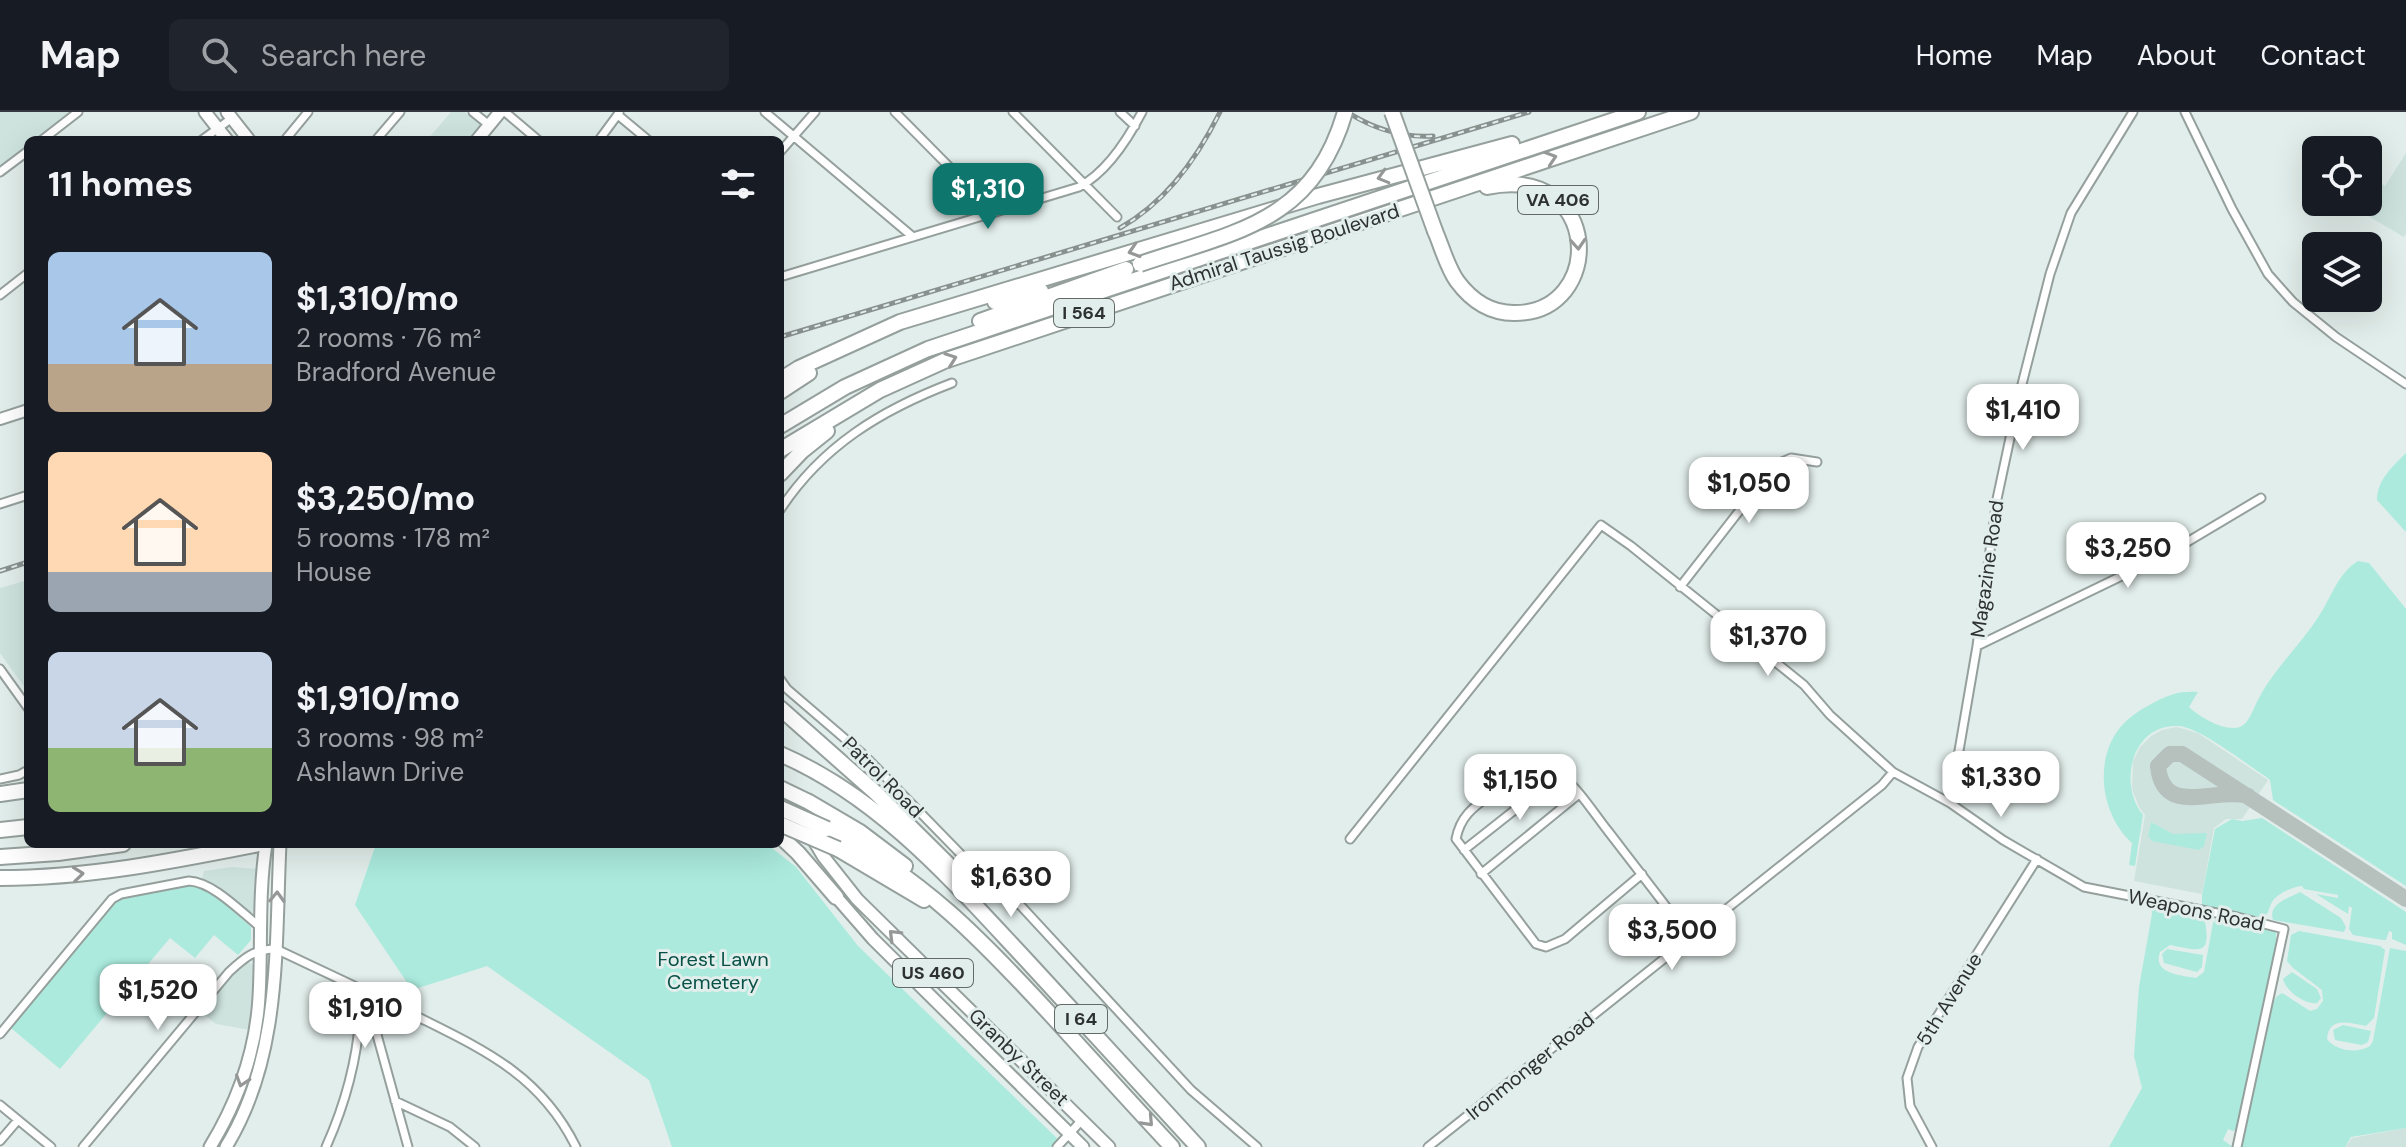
<!DOCTYPE html>
<html lang="en">
<head>
<meta charset="utf-8">
<style>
	body { margin:0; font-family:"DM Sans",sans-serif; background:#20242c; color:#f1f3f6; height:100vh; display:flex; flex-direction:column; font-size:30px; white-space:nowrap }
	* { box-sizing:border-box; margin:0 }
	p { font-size:26px; color:#9ea1a6 }
	.icon { flex:none; width:44px; height:44px; fill:none; stroke:currentColor; stroke-width:2; stroke-linecap:round; stroke-linejoin:round }
	.map { position:relative; flex:1; overflow:hidden }
	.sheet { position:absolute; left:24px; top:24px; width:760px; height:712px; display:flex; flex-direction:column; background:#171b24; border-radius:12px; box-shadow:0 8px 32px #0002 }
	.sheet>* { flex:none }
	.controls { position:absolute; left:2302px; top:24px; display:grid; gap:16px }
	.controls a { display:grid; place-items:center; width:80px; height:80px; border-radius:12px; background:#171b24; box-shadow:0 8px 32px #0002; font-size:40px }
	.price { position:absolute; translate:-50% -68px; padding:0 18px; border-radius:16px; background:#fff; color:#222; font-size:26px; line-height:52px; filter:drop-shadow(0 2px 4px #0008) }
	.price::after { content:''; position:absolute; left:50%; top:48px; width:24px; height:18px; margin-left:-12px; background:inherit; clip-path:polygon(0 0,100% 0,50% 100%) }
	.price.on { background:#0f766e; color:#fff }
	ul { padding:0; list-style:none }
	li { display:flex; align-items:center; gap:24px; height:200px; padding:0 24px }
	li span { display:grid; place-items:center; flex:none; width:224px; height:160px; border-radius:12px; color:#555 }
	li>.icon { margin-inline-start:auto }
	span .icon { width:96px; height:96px; fill:#fffc; stroke-width:1 }
	li b { font-size:34px }
	h2 { display:flex; justify-content:space-between; align-items:center; height:96px; padding:0 24px; font-size:34px }
	header { display:flex; align-items:center; gap:48px; box-sizing:border-box; height:112px; padding:0 40px; background:#171b24; border-bottom:2px solid #363941 }
	header strong { font-size:38px }
	nav { display:flex; gap:44px; margin-inline-start:auto; font-size:28px }
	.search { width:560px; height:72px; background:#20242c; display:flex; align-items:center; gap:20px; box-sizing:border-box; padding:0 28px; border-radius:12px; color:#9ea1a6; font-size:30px }
	.map>svg:first-child { display:block }
</style>
</head>
<body>
<header>
<strong>Map</strong>
<div class="search"><svg class="icon" aria-label="search" viewBox="0 0 24 24"><circle cx="10" cy="10" r="6"/><path d="M15 15l6 6"/></svg>Search here</div>
<nav><a>Home</a><a>Map</a><a>About</a><a>Contact</a></nav>
</header>
<div class="map">
<svg width="2406" height="1035" viewBox="0 0 2406 1035">
	<rect width="100%" height="100%" fill="#e2eeeb"/>
	<path fill="#cee3de" fill-rule="evenodd" d="M0,0h71l-37,28h-6v5l-28,21z
		M451,0h14l16,13 -12,15h-42z
		M2406,41v81l-2,3 -60,-35h24v-27l17,11z
		M28,468v112l-28,-39v-65z
		M2177,615l21,6 70,47 -26,39h-16l-12,9 -12,66 -68,-13 11,-66 -6,-8 -7,-18 1,-28 7,-14 11,-11 11,-6zM2151,710l21,12 19,1 11,-2 -3,17 -51,-14z
		M232,755l29,2 -5,41 -4,3 -5,-1 -34,-29 -11,-5 2,-7z
		M246,849l6,3 3,5v34l-5,27 -34,-6 -15,-12 40,-48z
		M2406,1016v19h-61l7,-9z"/>
	<path fill="#abeadd" d="M2406,341v79l-29,-32c0,-20 16,-34 29,-47z
		M2358,449l11,2 37,46v277l-133,-86 -3,-20 -5,-4c-19,-12 -67,-50 -87,-50 -47,-2 -60,59 -35,89l-8,51 -6,-1 3,-22c-29,-26 -38,-76 -16,-110 10,-15 24,-23 39,-31 15,-8 26,-11 43,-10l-9,15c11,10 35,25 51,20 10,-4 14,-21 20,-31 16,-29 41,-52 59,-80 12,-18 19,-43 39,-55z
		M2262,706l144,94v33l-14,-6v-7l-3,-1 -3,9h-3l-30,-5 -4,-6 3,-21 -3,-2 -1,8 -32,-20 22,4v-3l-34,-6 -2,-3c-9,1 -25,7 -30,16 -4,8 -3,12 -10,17l-56,-10 -4,-3v-11l13,-66 17,-10 10,2z
		M2151,710l22,12 34,-1 -3,13 -5,4 -47,-9 -4,-5z
		M376,732h391l29,23 62,79 208,201h-394l-23,-67 -162,-114 -75,24 -57,-85z
		M196,772l10,4 45,39v13l-13,15 -24,-20 -19,23 -25,-20 -110,131 -49,-41 107,-128z
		M2300,780l41,26 5,9 -2,5 -71,-12c-5,-16 14,-21 27,-28z
		M2151,793l53,10c7,40 1,37 -34,30l-10,7c-8,22 21,23 36,26l8,-6 9,-49 4,-5 50,8 9,7v25l-38,171 -5,2 -5,-2 -5,11 10,7h-124l33,-59 -8,-32 5,-69 13,-73z
		M2299,819l81,15 5,4 -11,68 -8,8c-17,-3 -37,-10 -39,13 9,12 30,15 43,7l3,-5 17,-93 16,3v177l-55,9 -6,10h-104l30,-138 5,-12 6,-4 28,18 7,-2 6,-8 -1,-11 -29,-22 -6,-7 4,-26z
		M2167,837l36,6 -1,12 -5,5 -33,-9 -2,-9z
		M2292,860l25,17 4,9 -4,5c-12,2 -31,-12 -34,-24z
		M2343,913l28,6 -3,11 -6,3 -27,-5 -2,-10z"/>
	<g fill="none" stroke-linecap="round" stroke-linejoin="round">
		<path stroke="#b6c0bd" stroke-width="16" d="M2248,684c-32,-10 -85,23 -90,-30l12,-12h12l224,145"/>
		<g stroke="#95a09d" stroke-width="11">
			<path id="street" d="M473,0l16,13
				M505,0l33,28
				M765,0l148,125
				M895,0l88,89 7,13
				M1013,0l104,105
				M1120,0l15,14
				M2185,0l47,97 36,65 25,28 43,35 70,47
				M618,3l30,25
				M42,28l36,-28
				M202,28l30,-22
				M285,28l23,-28
				M376,28l24,-28
				M599,28l20,-27
				M780,40l35,-40
				M0,60l28,-21
				M780,165l299,-90c28,-15 49,-48 63,-75
				M0,183l28,-22
				M0,392l28,-9
				M780,398c42,-64 101,-100 172,-127
				M1680,475l95,-122 16,-7 26,4
				M1977,534l190,-92 94,-56
				M0,557l28,39
				M780,567l7,10 78,67 121,124 35,26 170,184 66,57
				M0,667l19,-4 9,-5
				M1950,691l27,-157 20,-147 22,-103 31,-122 21,-61 62,-101
				M1350,727l251,-314 30,21 173,139 26,30 63,57 57,31 53,37 81,47 153,30 47,12 -47,218
				M1464,738l96,-76
				M1481,762l98,-80
				M1642,762l-77,65 -19,8 -10,-3 -80,-105c5,-26 21,-34 41,-49 11,-9 27,-27 41,-26 8,0 16,5 22,10 19,15 33,38 48,57 27,35 55,71 82,107
				M370,881l4,31 34,123
				M0,922l112,-135 9,-5 68,-13c24,1 52,31 71,46
				M395,989l55,26 25,20
				M0,993l51,42
				M0,1029l18,-21
				M83,1035l146,-175c15,-14 25,-23 47,-23 46,22 92,43 138,66 68,34 126,59 162,132
				M326,1035c22,-49 35,-104 35,-157
				M1057,1035l25,-27
				M1428,1035l454,-362 11,-13
				M1932,1035l-22,-41 -3,-28 11,-31 119,-188"/>
		</g>
		<g stroke="#95a09d" stroke-width="14">
			<path id="secondary" d="M0,307l28,-9"/>
		</g>
		<g stroke="#95a09d" stroke-width="15">
			<path id="primary" d="M205,0l22,28
				M227,0l22,28
				M477,28l23,-28
				M811,724l12,20 34,43 252,248
				M832,780l41,47 210,208
				M210,1035c28,-46 46,-97 49,-150 3,-51 -1,-102 7,-153
				M226,1035c56,-91 49,-200 54,-303"/>
		</g>
		<g stroke="#95a09d" stroke-width="18">
			<path id="highway" d="M1435,119c7,16 12,36 22,50 14,19 33,32 57,32 92,1 89,-150 -27,-126
				M995,190l46,-11
				M980,209l146,-52
				M780,268l19,-12 101,-46 418,-126 194,-52
				M780,280l29,-19
				M780,314l65,-39 83,-38 710,-237
				M780,338l100,-60 64,-29 747,-249
				M780,362l22,-23 25,-20
				M780,596l96,85 96,95
				M780,642c102,44 175,130 249,209 56,61 113,123 169,184
				M0,682l28,-4
				M809,690l51,30 45,34
				M827,717c94,47 155,111 225,187 40,44 80,88 120,131
				M0,718l28,-3
				M780,724l18,17 38,44
				M838,737l86,51
				M0,745l58,-4 65,-9
				M0,766c88,0 173,-17 259,-34"/>
		</g>
		<use href="#street" stroke="#fff" stroke-width="7"/>
		<use href="#secondary" stroke="#fff" stroke-width="10"/>
		<use href="#primary" stroke="#fff" stroke-width="11"/>
		<use href="#highway" stroke="#fff" stroke-width="14"/>
		<g stroke="#89918f" stroke-width="5">
			<path id="rail" d="M1347,0c27,17 54,26 86,24
				M1120,116c46,-26 77,-69 100,-116
				M780,225l749,-225
				M0,459l28,-9"/>
		</g>
		<use href="#rail" stroke="#e2eeeb" stroke-width="2" stroke-dasharray="6" stroke-linecap="butt"/>
		<g stroke="#95a09d" stroke-width="18" stroke-linecap="butt">
			<path id="highway-bridge" d="M1392,0l43,119
				M1140,152c94,-32 173,-41 205,-152
				M780,676l29,14
				M780,696l47,21
				M780,712l58,25"/>
		</g>
		<use href="#highway-bridge" stroke="#fff" stroke-width="14"/>
	</g>
	<defs><path id="oneway-chevron" d="M-2-3.5L2.5 0L-2 3.5" fill="none" stroke-width="1.6" stroke-linecap="round" stroke-linejoin="round" transform="scale(2)"/></defs>
	<g stroke="#969898">
		<use href="#oneway-chevron" transform="translate(1551 46) rotate(-18)"/>
		<use href="#oneway-chevron" transform="translate(1383 65) rotate(164)"/>
		<use href="#oneway-chevron" transform="translate(1578 132) rotate(86)"/>
		<use href="#oneway-chevron" transform="translate(1134 139) rotate(163)"/>
		<use href="#oneway-chevron" transform="translate(951 247) rotate(-20)"/>
		<use href="#oneway-chevron" transform="translate(78 762) rotate(-6)"/>
		<use href="#oneway-chevron" transform="translate(277 785) rotate(-88)"/>
		<use href="#oneway-chevron" transform="translate(894 823) rotate(-135)"/>
		<use href="#oneway-chevron" transform="translate(242 969) rotate(108)"/>
		<use href="#oneway-chevron" transform="translate(1148 1009) rotate(47)"/>
	</g>
	<g text-anchor="middle" dominant-baseline="central" stroke-width="6" stroke-linejoin="round" paint-order="stroke">
		<g fill="#e2eeeb" stroke="#636a68" stroke-width="2">
			<rect x="1518" y="74" width="80" height="28" rx="6"/>
			<rect x="1054" y="187" width="60" height="28" rx="6"/>
			<rect x="893" y="847" width="80" height="28" rx="6"/>
			<rect x="1055" y="893" width="52" height="28" rx="6"/>
		</g>
		<g font-size="18" font-weight="bold" fill="#2d3130">
			<text x="1558" y="88">VA 406</text>
			<text x="1084" y="201">I 564</text>
			<text x="933" y="861">US 460</text>
			<text x="1081" y="907">I 64</text>
		</g>
		<g font-size="20" fill="#2d3130" stroke="#e2eeeb">
			<text transform="translate(1284 135) rotate(-18)">Admiral Taussig Boulevard</text>
			<text transform="translate(1987 457) rotate(-82)">Magazine Road</text>
			<text transform="translate(883 665) rotate(45)">Patrol Road</text>
			<text transform="translate(2196 798) rotate(12)">Weapons Road</text>
			<text transform="translate(1949 887) rotate(-58)">5th Avenue</text>
			<text transform="translate(1019 945) rotate(44)">Granby Street</text>
			<text transform="translate(1530 954) rotate(-39)">Ironmonger Road</text>
		</g>
		<g font-size="20" fill="#085147" stroke="#e2eeeb">
			<text x="713" y="847">Forest Lawn<tspan x="713" dy="23">Cemetery</tspan></text>
		</g>
	</g>
</svg>
<div class="controls">
<a><svg class="icon" aria-label="locate" viewBox="0 0 24 24"><circle cx="12" cy="12" r="6"/><path d="M12 2v4M12 18v4M2 12h4M18 12h4"/></svg></a>
<a><svg class="icon" aria-label="layers" viewBox="0 0 24 24"><path d="M12 4l9 5-9 5-9-5zM3 14l9 5 9-5"/></svg></a>
</div>
<b class="price on" style="left:988px;top:119px">$1,310</b>
<b class="price" style="left:2023px;top:340px">$1,410</b>
<b class="price" style="left:1749px;top:413px">$1,050</b>
<b class="price" style="left:2128px;top:478px">$3,250</b>
<b class="price" style="left:1768px;top:566px">$1,370</b>
<b class="price" style="left:2001px;top:707px">$1,330</b>
<b class="price" style="left:1520px;top:710px">$1,150</b>
<b class="price" style="left:1011px;top:807px">$1,630</b>
<b class="price" style="left:1672px;top:860px">$3,500</b>
<b class="price" style="left:158px;top:920px">$1,520</b>
<b class="price" style="left:365px;top:938px">$1,910</b>
<section class="sheet">
<h2>11 homes<svg class="icon" aria-label="filters" viewBox="0 0 24 24"><path d="M4 7h16M4 17h16"/><circle cx="9" cy="7" r="2"/><circle cx="15" cy="17" r="2"/></svg></h2>
<ul>
<li><span style="background:linear-gradient(#a9c7e8 70%,#b9a48a 0)"><svg class="icon" aria-label="home" viewBox="0 0 24 24"><path d="M3 11l9-7 9 7M6 9v11h12V9"/></svg></span><div><b>$1,310/mo</b><p>2 rooms · 76 m²</p><p>Bradford Avenue</p></div></li>
<li><span style="background:linear-gradient(#ffd9b3 75%,#9aa5b1 0)"><svg class="icon" aria-label="home" viewBox="0 0 24 24"><path d="M3 11l9-7 9 7M6 9v11h12V9"/></svg></span><div><b>$3,250/mo</b><p>5 rooms · 178 m²</p><p>House</p></div></li>
<li><span style="background:linear-gradient(#c9d6e8 60%,#8fb573 0)"><svg class="icon" aria-label="home" viewBox="0 0 24 24"><path d="M3 11l9-7 9 7M6 9v11h12V9"/></svg></span><div><b>$1,910/mo</b><p>3 rooms · 98 m²</p><p>Ashlawn Drive</p></div></li>
</ul>
</section>
</div>
</body>
</html>
